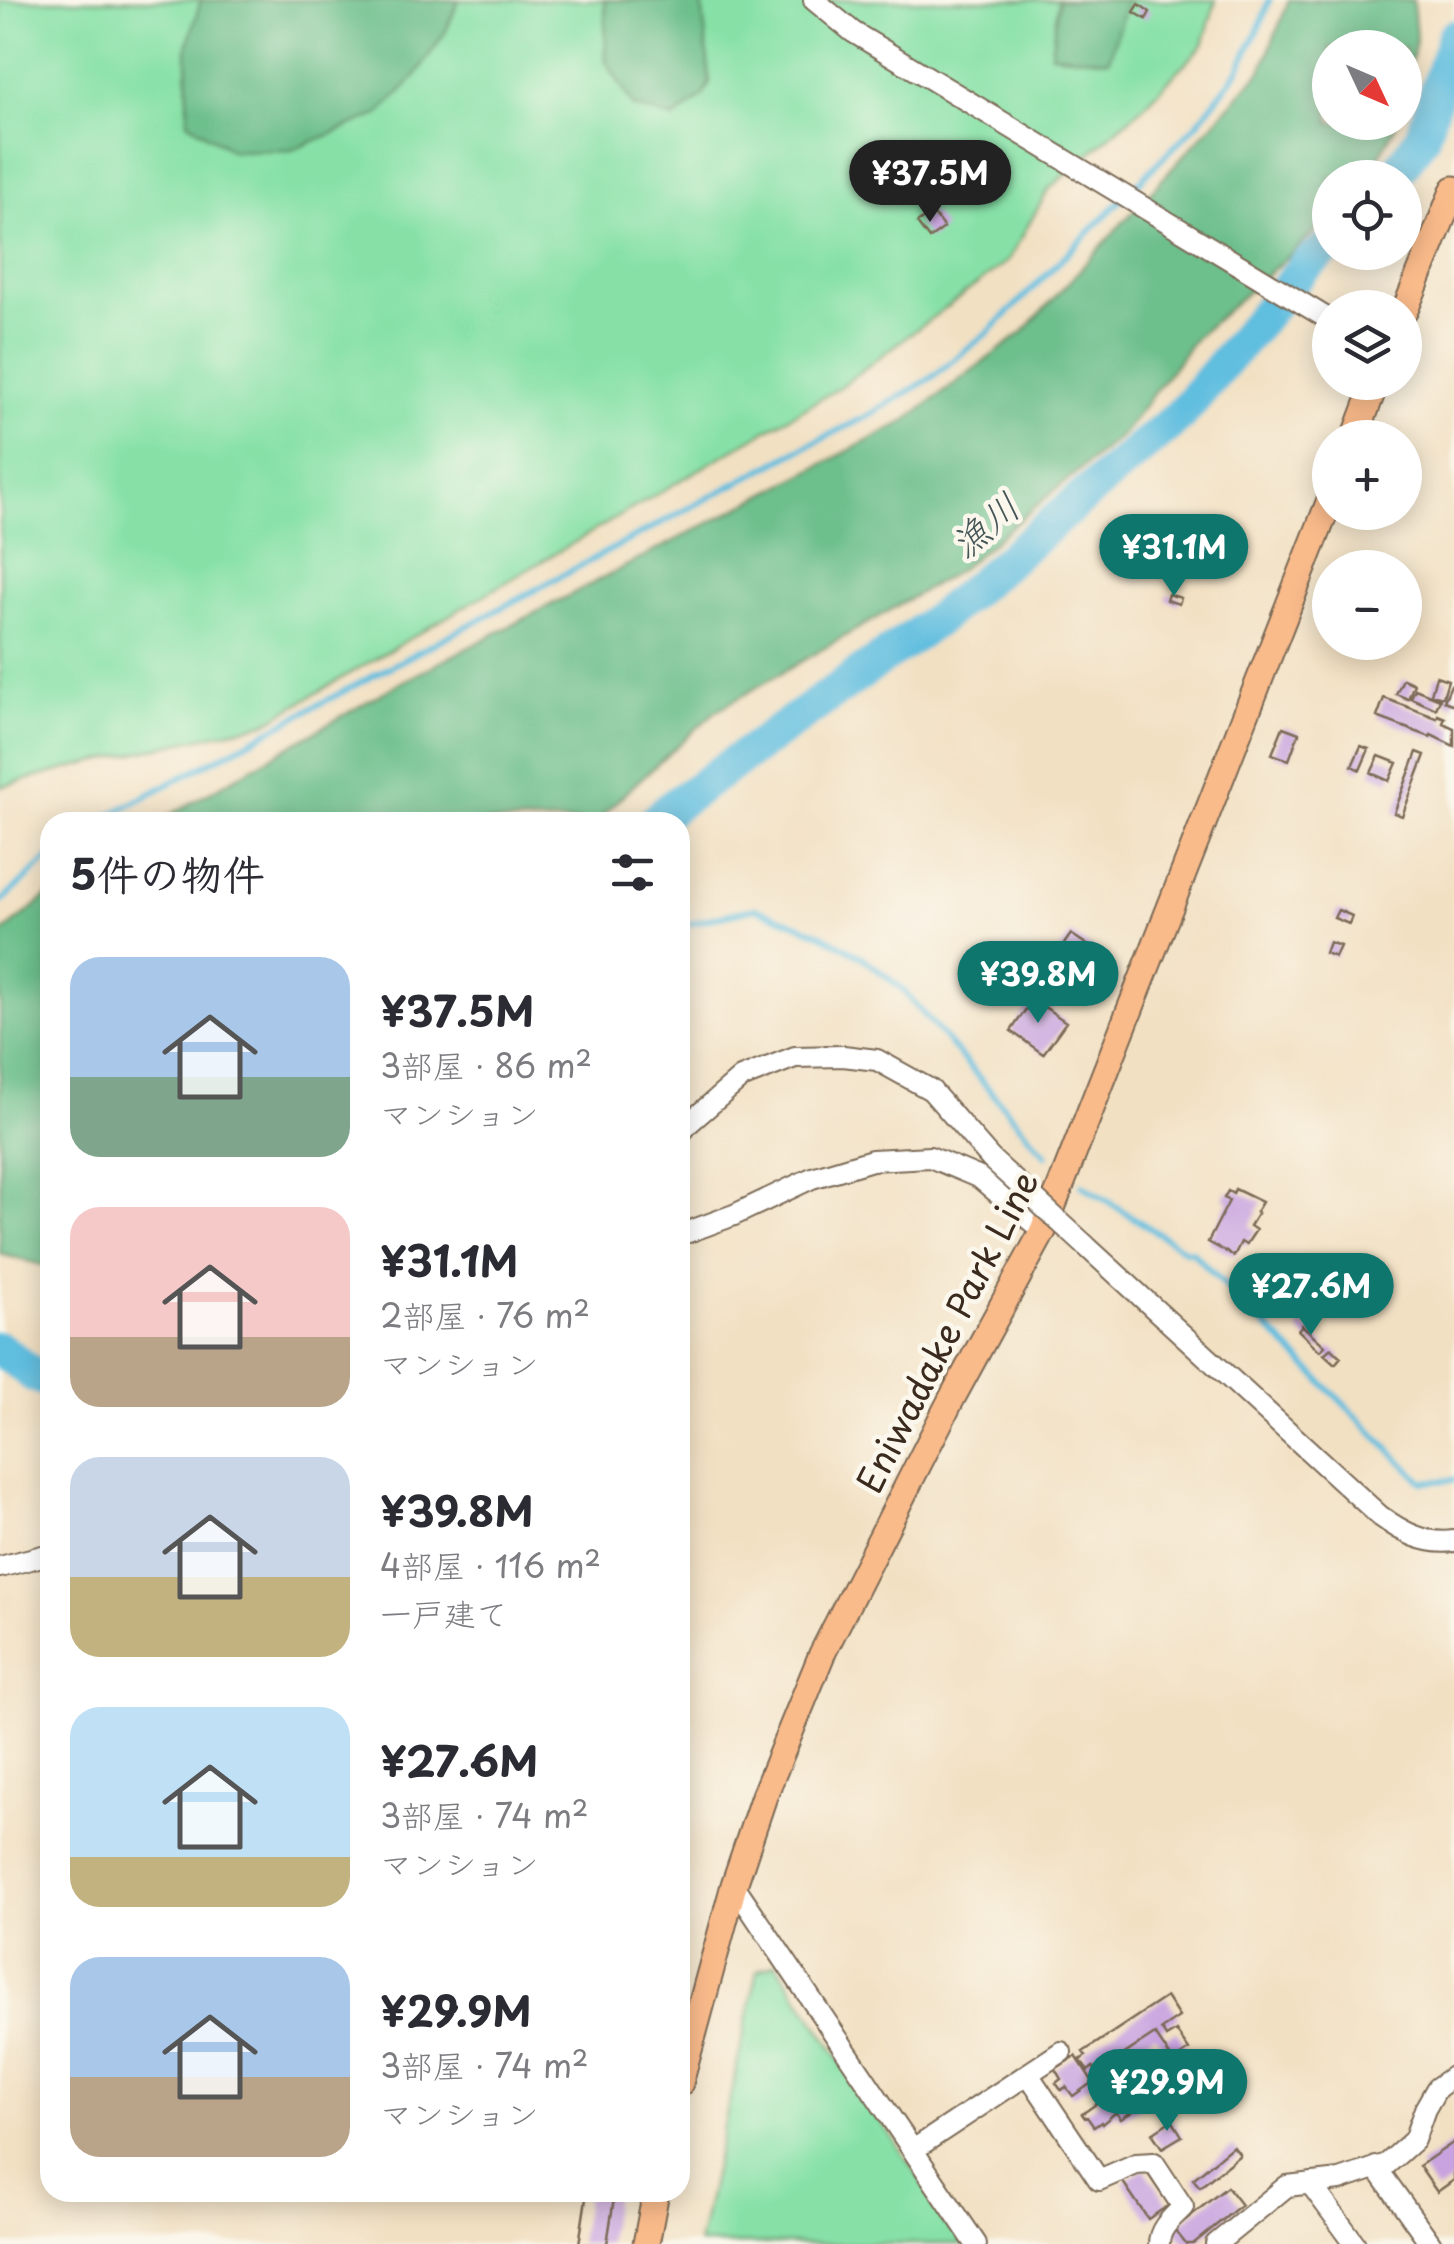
<!DOCTYPE html>
<html lang="ja">
<head>
<meta charset="utf-8">
<style>
	body { margin:0; font-family:"Playpen Sans","Klee One",sans-serif; background:#f2f2f3; color:#2b2b33; height:100vh; display:flex; flex-direction:column; font-size:38px; white-space:nowrap }
	* { box-sizing:border-box; margin:0 }
	p { font-size:32px; color:#7c7c81 }
	.icon { flex:none; width:55px; height:55px; fill:none; stroke:currentColor; stroke-width:2; stroke-linecap:round; stroke-linejoin:round }
	.map { position:relative; flex:1; overflow:hidden }
	.side { position:absolute; left:40px; top:812px; width:650px; height:1390px; display:flex; flex-direction:column; background:#fff; border-radius:30px; box-shadow:0 5px 25px #0003 }
	.side>* { flex:none }
	.needle { width:65px; rotate:134deg }
	.buttons { position:absolute; left:1312px; top:30px; display:grid; gap:20px }
	.buttons a { display:grid; place-items:center; width:110px; height:110px; border-radius:50%; background:#fff; box-shadow:0 5px 25px #0003; font-size:50px }
	.price { position:absolute; translate:-50% -85px; padding:0 22px; border-radius:35px; background:#0f766e; color:#fff; font-size:32px; line-height:65px; filter:drop-shadow(0 2px 5px #0008) }
	.price::after { content:''; position:absolute; left:50%; top:60px; width:30px; height:22px; margin-left:-15px; background:inherit; clip-path:polygon(0 0,100% 0,50% 100%) }
	.price.active { background:#222; color:#fff }
	ul { padding:0; list-style:none }
	li { display:flex; align-items:center; gap:30px; height:250px; padding:0 30px }
	li span { display:grid; place-items:center; flex:none; width:280px; height:200px; border-radius:30px; color:#555 }
	li>.icon { margin-inline-start:auto }
	span .icon { width:120px; height:120px; fill:#fffc; stroke-width:1 }
	li b { font-size:42px }
	h2 { display:flex; justify-content:space-between; align-items:center; height:120px; padding:0 30px; font-size:42px }
	.map>svg:first-child { display:block }
</style>
</head>
<body>
<div class="map">
<svg width="1454" height="2244" viewBox="0 0 1454 2244">
	<rect width="100%" height="100%" fill="#fbf7ec"/>
	<filter id="ink" filterUnits="userSpaceOnUse"><feTurbulence type="fractalNoise" baseFrequency=".01" numOctaves="2"/><feDisplacementMap in="SourceGraphic" scale="20" xChannelSelector="R" yChannelSelector="G"/><feConvolveMatrix kernelMatrix="1 2 1 2 8 2 1 2 1" color-interpolation-filters="sRGB"/></filter>
	<filter id="wash" filterUnits="userSpaceOnUse"><feTurbulence type="fractalNoise" baseFrequency=".0048" numOctaves="4" result="noise"/><feDisplacementMap in="SourceGraphic" scale="40" xChannelSelector="R" yChannelSelector="G"/><feGaussianBlur stdDeviation="2.25" result="paint"/><feColorMatrix in="noise" values="0 0 0 0 0 0 0 0 0 0 0 0 0 0 0 0 0 1.4 0 .05"/><feComposite in="paint" operator="in"/></filter>
	<g filter="url(#wash)">
		<rect width="100%" height="100%" fill="#f2e0c2"/>
		<path fill="#87e1a7" stroke="#618662" stroke-width="2.5" d="M0,0h1216l-13,45 -57,59 -98,86 -40,71 -171,128 -572,334 -187,43 -78,21z
			M776,1963l187,281h-265l60,-274z"/>
		<path fill="#6dbf8c" stroke="#547455" stroke-width="2.5" d="M201,0h258l-13,31 -32,47 -36,37 -86,35 -60,1 -44,-29 -1,-75z
			M605,0h97l8,82 -7,14 -29,23 -40,-12 -28,-46z
			M1058,0h69l-18,60 -58,-6z
			M1289,0h124l3,38 -11,50v-40h-75v74l67,1 -29,54 -38,1v38l-26,26 -109,96 -72,96 -164,136 -243,141 -91,82 -29,29h-438l238,-137 508,-263 119,-90 238,-261z
			M50,894v373l-50,-13v-319z"/>
		<g fill="none" stroke-linecap="round" stroke-linejoin="round">
			<path stroke="#61bedf" stroke-width="6" d="M97,822l700,-371 69,-34 65,-39 60,-48 207,-207 40,-52 24,-50 7,-21
				M0,903l50,-46
				M680,926l75,-18 62,24 45,25 39,31 145,167
				M1082,1185l104,66h5l231,231 32,-2"/>
			<path stroke="#61bedf" stroke-width="35" d="M1393,178l29,-41 32,-100
				M654,822l13,-12 272,-192 241,-203 124,-148 26,-21
				M0,1349l34,26 16,6"/>
		</g>
		<g id="blocks">
			<path fill="#c8a3df" d="M1139,4l11,8 -4,7 -12,-7z
				M932,212l12,16 -15,11 -12,-16z
				M1168,594l13,4 -2,6 -13,-4z
				M1436,676l12,4 -5,17 -12,-3z
				M1403,679l11,5 -6,15 -12,-5z
				M1451,685l3,1v19l-10,-4z
				M1415,689l25,10 -4,10 -25,-11z
				M1384,698l53,20 1,-3 7,3 -2,5 11,5v18l-23,-11 -1,2 -53,-20z
				M1283,727l16,6 -10,27 -17,-6z
				M1361,746l8,3 -9,21 -8,-4z
				M1417,752l8,3 -23,61 -8,-3z
				M1379,756l18,7 -8,18 -18,-8z
				M1338,910l14,6 -3,8 -15,-6z
				M1071,934l33,22 -24,35 -33,-23z
				M1329,942l11,4 -5,11 -10,-4z
				M1033,999l33,23 -23,32 -32,-23z
				M1235,1189l27,13 -6,10 2,1 -8,13 6,4 -10,15 -5,-3 -7,14 -26,-14 21,-41 -5,-3 4,-7 5,3z
				M1302,1325l23,21 -5,5 -22,-21z
				M1331,1348l10,9 -6,7 -11,-10z
				M1166,1997l13,20 -18,12 5,8 10,-6 13,19 -16,11 -18,-27 -49,32 15,22 41,-28 15,22 -56,37 -5,-7 -14,12 -1,-2 -7,5 -7,-10 -2,1 -3,-4 17,-12 -3,-5 10,-6 3,4 2,-1 -18,-27 -5,4 -8,-11 6,-4 -3,-4z
				M1076,2056l17,26 -20,14 -7,-9 -5,3 -5,-7 5,-4 -6,-10z
				M1172,2120l10,16 -20,12 -10,-15z
				M1454,2142v38l-17,12 -18,-26z
				M1233,2146l7,9 -40,32 -7,-8z
				M1144,2168l25,37 -21,14 -25,-37z
				M1227,2187l14,18 -48,39h-7l-12,-15z
				M587,2192h28l-8,52h-28z"/>
		</g>
	</g>
	<g filter="url(#ink)">
		<use href="#blocks" fill-opacity="0" stroke="#7b6a57" stroke-width="2.5"/>
		<g fill="none" stroke-linecap="round" stroke-linejoin="round">
			<g stroke="#7b6a57" stroke-width="24">
				<path id="minor" d="M814,0l39,32 477,288
					M680,1134l9,-11 52,-45 54,-21 48,-1 34,4 54,30 60,69
					M680,1230l8,2 46,-17 78,-37 60,-18 58,-3 50,21 63,53
					M1085,1245l295,271c22,16 46,29 74,25
					M0,1567l50,-13
					M734,1885l242,359
					M1028,2074l71,106 37,-16 18,-1 29,44c-11,11 -24,21 -24,37
					M913,2150l148,-98
					M1376,2167l55,77
					M1310,2183l45,61
					M1216,2244l71,-58 53,-6 47,-16 27,-24 11,-31 12,-21 17,-12"/>
			</g>
			<g stroke="#7b6a57" stroke-width="29">
				<path id="major" d="M1405,310l49,-121
					M1355,438l21,-56
					M680,2083l54,-198 30,-89 58,-142 130,-256 91,-167 287,-731
					M646,2244l10,-52"/>
			</g>
			<use href="#minor" stroke="#fff" stroke-width="20"/>
			<use href="#major" stroke="#fabb8b" stroke-width="25"/>
			<g stroke="#7b6a57" stroke-width="24" stroke-linecap="butt">
				<path id="minor-bridge" d="M991,1159l94,86"/>
			</g>
			<use href="#minor-bridge" stroke="#fff" stroke-width="20"/>
		</g>
	</g>
	<g text-anchor="middle" dominant-baseline="central" stroke-width="9" stroke-linejoin="round" paint-order="stroke">
		<g font-size="35" fill="#3b2a1e" stroke="#fbf7ec">
			<text transform="translate(946 1331) rotate(-63)">Eniwadake Park Line</text>
		</g>
		<g font-size="38" font-style="italic" fill="#465658" stroke="#fbf7ec">
			<text transform="translate(984 524) rotate(-40)">漁川</text>
		</g>
	</g>
</svg>
<div class="buttons">
<a><svg class="needle" viewBox="-14 -14 28 28"><path d="M0-13l5 13h-10z" fill="#e53935"/><path d="M0 13l5-13h-10z" fill="#7c7c81"/></svg></a>
<a><svg class="icon" aria-label="locate" viewBox="0 0 24 24"><circle cx="12" cy="12" r="6"/><path d="M12 2v4M12 18v4M2 12h4M18 12h4"/></svg></a>
<a><svg class="icon" aria-label="layers" viewBox="0 0 24 24"><path d="M12 4l9 5-9 5-9-5zM3 14l9 5 9-5"/></svg></a>
<a>+</a>
<a>−</a>
</div>
<b class="price active" style="left:930px;top:225px">¥37.5M</b>
<b class="price" style="left:1174px;top:599px">¥31.1M</b>
<b class="price" style="left:1038px;top:1026px">¥39.8M</b>
<b class="price" style="left:1311px;top:1338px">¥27.6M</b>
<b class="price" style="left:1167px;top:2134px">¥29.9M</b>
<section class="side">
<h2>5件の物件<svg class="icon" aria-label="filters" viewBox="0 0 24 24"><path d="M4 7h16M4 17h16"/><circle cx="9" cy="7" r="2"/><circle cx="15" cy="17" r="2"/></svg></h2>
<ul>
<li><span style="background:linear-gradient(#a9c7e8 60%,#7fa58c 0)"><svg class="icon" aria-label="home" viewBox="0 0 24 24"><path d="M3 11l9-7 9 7M6 9v11h12V9"/></svg></span><div><b>¥37.5M</b><p>3部屋 · 86 m²</p><p>マンション</p></div></li>
<li><span style="background:linear-gradient(#f6c9c9 65%,#b9a48a 0)"><svg class="icon" aria-label="home" viewBox="0 0 24 24"><path d="M3 11l9-7 9 7M6 9v11h12V9"/></svg></span><div><b>¥31.1M</b><p>2部屋 · 76 m²</p><p>マンション</p></div></li>
<li><span style="background:linear-gradient(#c9d6e8 60%,#c2b280 0)"><svg class="icon" aria-label="home" viewBox="0 0 24 24"><path d="M3 11l9-7 9 7M6 9v11h12V9"/></svg></span><div><b>¥39.8M</b><p>4部屋 · 116 m²</p><p>一戸建て</p></div></li>
<li><span style="background:linear-gradient(#bfe0f5 75%,#c2b280 0)"><svg class="icon" aria-label="home" viewBox="0 0 24 24"><path d="M3 11l9-7 9 7M6 9v11h12V9"/></svg></span><div><b>¥27.6M</b><p>3部屋 · 74 m²</p><p>マンション</p></div></li>
<li><span style="background:linear-gradient(#a9c7e8 60%,#b9a48a 0)"><svg class="icon" aria-label="home" viewBox="0 0 24 24"><path d="M3 11l9-7 9 7M6 9v11h12V9"/></svg></span><div><b>¥29.9M</b><p>3部屋 · 74 m²</p><p>マンション</p></div></li>
</ul>
</section>
</div>
</body>
</html>
